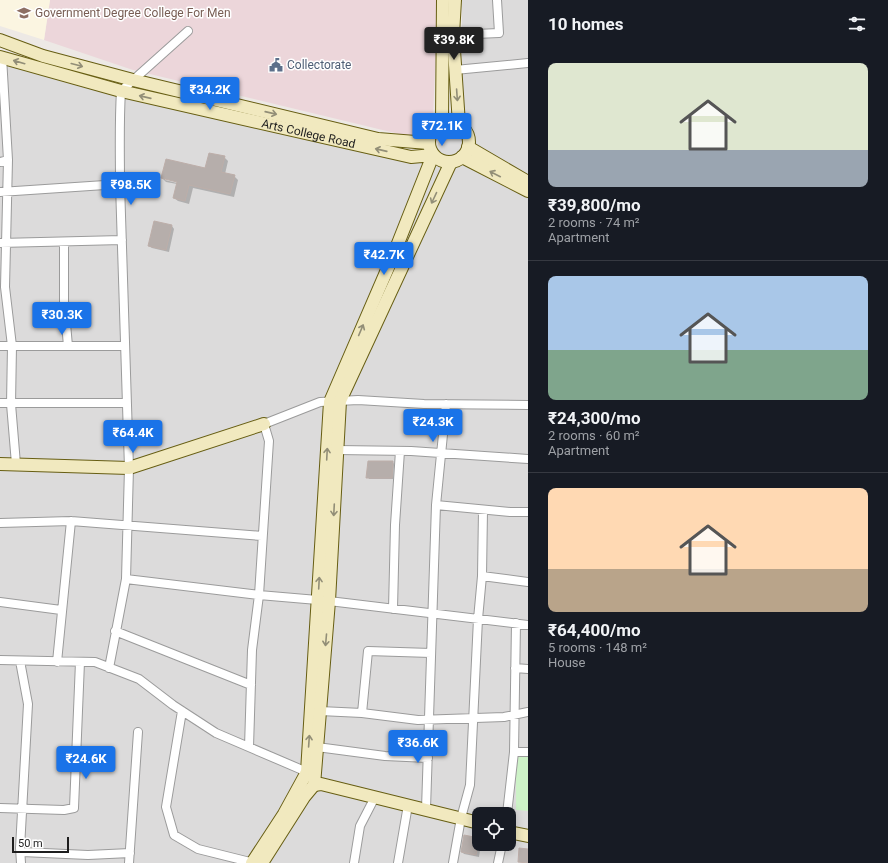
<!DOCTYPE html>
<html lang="en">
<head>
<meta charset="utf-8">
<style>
	body { margin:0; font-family:Roboto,sans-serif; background:#242831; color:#f1f3f6; height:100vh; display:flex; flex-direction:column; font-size:15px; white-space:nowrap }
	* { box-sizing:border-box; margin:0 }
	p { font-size:13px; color:#9ea1a6 }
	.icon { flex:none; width:22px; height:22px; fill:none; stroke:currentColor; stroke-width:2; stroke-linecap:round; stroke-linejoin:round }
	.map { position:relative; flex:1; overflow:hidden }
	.drawer { display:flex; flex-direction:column; background:#171b24; width:360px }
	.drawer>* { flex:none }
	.controls { position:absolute; left:472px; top:807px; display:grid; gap:8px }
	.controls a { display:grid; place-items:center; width:44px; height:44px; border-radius:8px; background:#171b24; box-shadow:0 2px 10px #0003; font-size:20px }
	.scale { position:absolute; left:12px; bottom:10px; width:57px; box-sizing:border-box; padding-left:4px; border:2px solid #1e1e1e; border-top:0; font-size:11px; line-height:14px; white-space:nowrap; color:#1e1e1e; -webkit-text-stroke:3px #fff; paint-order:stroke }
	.price { position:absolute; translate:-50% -34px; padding:0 9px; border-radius:4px; background:#1a73e8; color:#fff; font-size:13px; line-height:26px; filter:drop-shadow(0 1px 2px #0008) }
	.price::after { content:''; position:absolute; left:50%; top:24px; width:12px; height:9px; margin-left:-6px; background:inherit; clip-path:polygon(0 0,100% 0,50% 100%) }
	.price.on { background:#222; color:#fff }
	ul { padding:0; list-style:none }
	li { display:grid; align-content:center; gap:8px; height:212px; padding:0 20px }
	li+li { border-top:1px solid #363941 }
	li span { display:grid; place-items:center; height:124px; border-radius:8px; color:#555 }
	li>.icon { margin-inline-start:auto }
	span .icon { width:72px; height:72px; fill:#fffc; stroke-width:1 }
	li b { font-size:17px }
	h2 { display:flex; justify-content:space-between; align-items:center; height:48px; padding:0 20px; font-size:17px }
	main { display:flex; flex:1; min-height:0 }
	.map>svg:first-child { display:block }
</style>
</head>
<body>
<main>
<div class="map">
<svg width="528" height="863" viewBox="0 0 528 863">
	<rect width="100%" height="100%" fill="#ede9e5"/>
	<path fill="#dcdbdb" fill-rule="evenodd" d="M462,0h66v863h-528v-803l427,101 35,-55zM479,814h30v30h-30z"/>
	<path fill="#ecd6da" d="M50,0h388l-5,117 -9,23 -291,-70 -89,-30z"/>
	<path fill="#fbf5e1" d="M0,0h50l-6,40 -44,-14z"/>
	<path fill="#cdf2c7" d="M516,755h12v56l-12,-1z"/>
	<path fill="#0003" fill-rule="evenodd" d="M224,157l4,4 -3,13 9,2 4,4 -4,17 -41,-9 -4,16 -11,-3 -4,-3 3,-14 -11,-2 -4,-4 44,-8zM165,178l17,4 -1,2 -16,-4z
		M172,226l2,3 -5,23 -17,-4 -3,-2z
		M393,462l1,2 -1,15h-24l-1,-2z
		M479,839v5h2l-2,13 -15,-3 -2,-2z"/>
	<path fill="#b6aeab" stroke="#bdaea9" d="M209,153l16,3 -4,16 14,3 -5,19 -41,-9 -4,16 -12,-3 4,-16 -16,-4 5,-19 39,9z
		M154,221l18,4 -6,25 -18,-4z
		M368,461h25l-1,17h-26z
		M464,835l15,3 -3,17 -15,-3z
		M519,848l9,1v14l-10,-1z"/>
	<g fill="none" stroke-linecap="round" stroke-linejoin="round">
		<g stroke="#9b9b9b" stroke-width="10">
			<path id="street" d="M188,31l-67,60c-2,32 -1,62 -1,93l9,284 -3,111 133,16 10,-154 -5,-17 56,-22 38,-2 66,4 104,1
				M453,35l46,-2 -2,-33
				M455,70l73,-7
				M8,160l-3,127 7,59 -1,58 5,60
				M0,162l8,-2 -6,-103
				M0,192l120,-8
				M64,242v59l4,45
				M0,243l122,-3
				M0,346h125
				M0,403h126
				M337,450l74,1 117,8
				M436,505l10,-101
				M0,523l71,-2 191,15
				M482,576l46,6
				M0,602l61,8
				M393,609l2,-84 5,-74
				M115,631l136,54
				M0,660l95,2 44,17 34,26 43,28 91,39 2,3
				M20,661l8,43 -8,144 1,15
				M57,662l14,-141
				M109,668l17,-89
				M515,668l13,1
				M182,711l-16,96 8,28 24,14 56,14
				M320,711l42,2 56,7 86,-3 24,-5
				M362,713l6,-62 63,2
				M249,747l3,-97 7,-55 70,6 199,24
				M317,747l68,9 43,2
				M514,752h14
				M0,808l64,2 10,-2 6,-146
				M426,809l10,-304 74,7h18
				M507,814l7,-62 2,-129
				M22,852l66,3 42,-2
				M129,863l9,-131
				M354,863l6,-37 15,-29
				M398,863l10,-58
				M453,863l8,-45 9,-33 8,-166 4,-43 1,-66
				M498,863l4,-19"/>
		</g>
		<g stroke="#675e13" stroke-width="14">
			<g id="secondary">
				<path d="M455,0l-2,35 6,89"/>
				<path d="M0,40l43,16 90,24 245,59 50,4"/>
				<path id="s1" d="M0,57l121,34 290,66 22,-2 -40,101 -63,146 -23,370 -23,42 -32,49"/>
				<circle cx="449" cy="142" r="20"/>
				<path d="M442,122l1,-122"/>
				<path d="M468,147l60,35"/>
				<path d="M462,157l66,34"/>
				<path d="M0,464l129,4 135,-44"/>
				<path d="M314,785l7,-1 158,39"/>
				<path d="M509,832l19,4"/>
				<path d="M262,863l42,-66 10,-12 15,-184 11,-200 111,-239"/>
			</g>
		</g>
		<use href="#street" stroke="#fff" stroke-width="8"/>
		<use href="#secondary" stroke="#f1e9bf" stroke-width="12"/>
	</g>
	<defs><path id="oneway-shaft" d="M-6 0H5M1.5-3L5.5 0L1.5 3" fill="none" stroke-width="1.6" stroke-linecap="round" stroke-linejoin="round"/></defs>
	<g stroke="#928e77">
		<use href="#oneway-shaft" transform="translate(19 62) rotate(-164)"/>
		<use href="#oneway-shaft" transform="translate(77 65) rotate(15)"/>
		<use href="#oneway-shaft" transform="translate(457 95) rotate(86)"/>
		<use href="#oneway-shaft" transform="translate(145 97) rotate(-167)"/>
		<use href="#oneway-shaft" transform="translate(271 113) rotate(13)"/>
		<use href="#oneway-shaft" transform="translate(381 150) rotate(-167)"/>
		<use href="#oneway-shaft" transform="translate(495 174) rotate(-153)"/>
		<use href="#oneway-shaft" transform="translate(434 198) rotate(115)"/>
		<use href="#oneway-shaft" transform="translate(361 330) rotate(-67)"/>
		<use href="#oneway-shaft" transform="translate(327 454) rotate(-87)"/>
		<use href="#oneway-shaft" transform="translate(334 510) rotate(93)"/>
		<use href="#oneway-shaft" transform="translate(319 583) rotate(-87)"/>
		<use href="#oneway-shaft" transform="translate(326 640) rotate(95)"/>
		<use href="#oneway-shaft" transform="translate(309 741) rotate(-86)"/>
	</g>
	<defs>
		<g id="university-bare" transform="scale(1.08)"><path d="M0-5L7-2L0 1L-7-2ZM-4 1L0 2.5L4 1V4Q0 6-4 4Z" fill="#8d6e63" stroke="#fff" stroke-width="2.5" paint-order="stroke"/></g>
		<g id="civic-bare" transform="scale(1.08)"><path d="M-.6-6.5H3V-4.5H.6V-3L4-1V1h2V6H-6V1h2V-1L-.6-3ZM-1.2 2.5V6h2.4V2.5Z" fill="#5c6f8a" stroke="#fff" stroke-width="2.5" paint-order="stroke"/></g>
	</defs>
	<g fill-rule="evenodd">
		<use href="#university-bare" x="24" y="13"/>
		<use href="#civic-bare" x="276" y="65"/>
	</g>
	<g text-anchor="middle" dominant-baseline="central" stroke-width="3" stroke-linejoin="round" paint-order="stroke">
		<g font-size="12" fill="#785e54" stroke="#fff" text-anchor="start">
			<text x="35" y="13">Government Degree College For Men</text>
		</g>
		<g font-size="12" fill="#4e5e75" stroke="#fff" text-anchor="start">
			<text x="287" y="65">Collectorate</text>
		</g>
		<g font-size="12" fill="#1e1e1e" stroke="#fff">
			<text stroke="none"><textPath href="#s1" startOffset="318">Arts College Road</textPath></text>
		</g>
	</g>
</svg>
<div class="controls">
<a><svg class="icon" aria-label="locate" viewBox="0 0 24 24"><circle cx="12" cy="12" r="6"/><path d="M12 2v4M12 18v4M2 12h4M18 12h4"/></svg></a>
</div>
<div class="scale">50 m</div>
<b class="price on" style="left:454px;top:61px">₹39.8K</b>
<b class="price" style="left:210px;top:111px">₹34.2K</b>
<b class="price" style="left:442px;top:147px">₹72.1K</b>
<b class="price" style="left:131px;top:206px">₹98.5K</b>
<b class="price" style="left:384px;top:276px">₹42.7K</b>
<b class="price" style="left:62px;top:336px">₹30.3K</b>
<b class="price" style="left:433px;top:443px">₹24.3K</b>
<b class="price" style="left:133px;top:454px">₹64.4K</b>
<b class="price" style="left:418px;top:764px">₹36.6K</b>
<b class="price" style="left:86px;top:780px">₹24.6K</b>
</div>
<section class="drawer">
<h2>10 homes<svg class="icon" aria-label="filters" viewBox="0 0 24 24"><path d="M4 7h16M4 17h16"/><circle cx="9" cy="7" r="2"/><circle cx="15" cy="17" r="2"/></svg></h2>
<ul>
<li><span style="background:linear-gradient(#dfe7d0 70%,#9aa5b1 0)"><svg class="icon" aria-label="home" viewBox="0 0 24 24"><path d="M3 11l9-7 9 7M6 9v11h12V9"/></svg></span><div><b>₹39,800/mo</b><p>2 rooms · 74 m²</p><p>Apartment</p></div></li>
<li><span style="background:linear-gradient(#a9c7e8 60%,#7fa58c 0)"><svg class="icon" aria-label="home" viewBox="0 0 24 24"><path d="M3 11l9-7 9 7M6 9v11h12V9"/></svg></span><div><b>₹24,300/mo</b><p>2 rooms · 60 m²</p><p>Apartment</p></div></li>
<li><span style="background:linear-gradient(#ffd9b3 65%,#b9a48a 0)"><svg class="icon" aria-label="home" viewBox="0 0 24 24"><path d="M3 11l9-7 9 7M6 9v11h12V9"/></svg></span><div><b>₹64,400/mo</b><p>5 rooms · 148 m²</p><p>House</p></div></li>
</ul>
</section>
</main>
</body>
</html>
